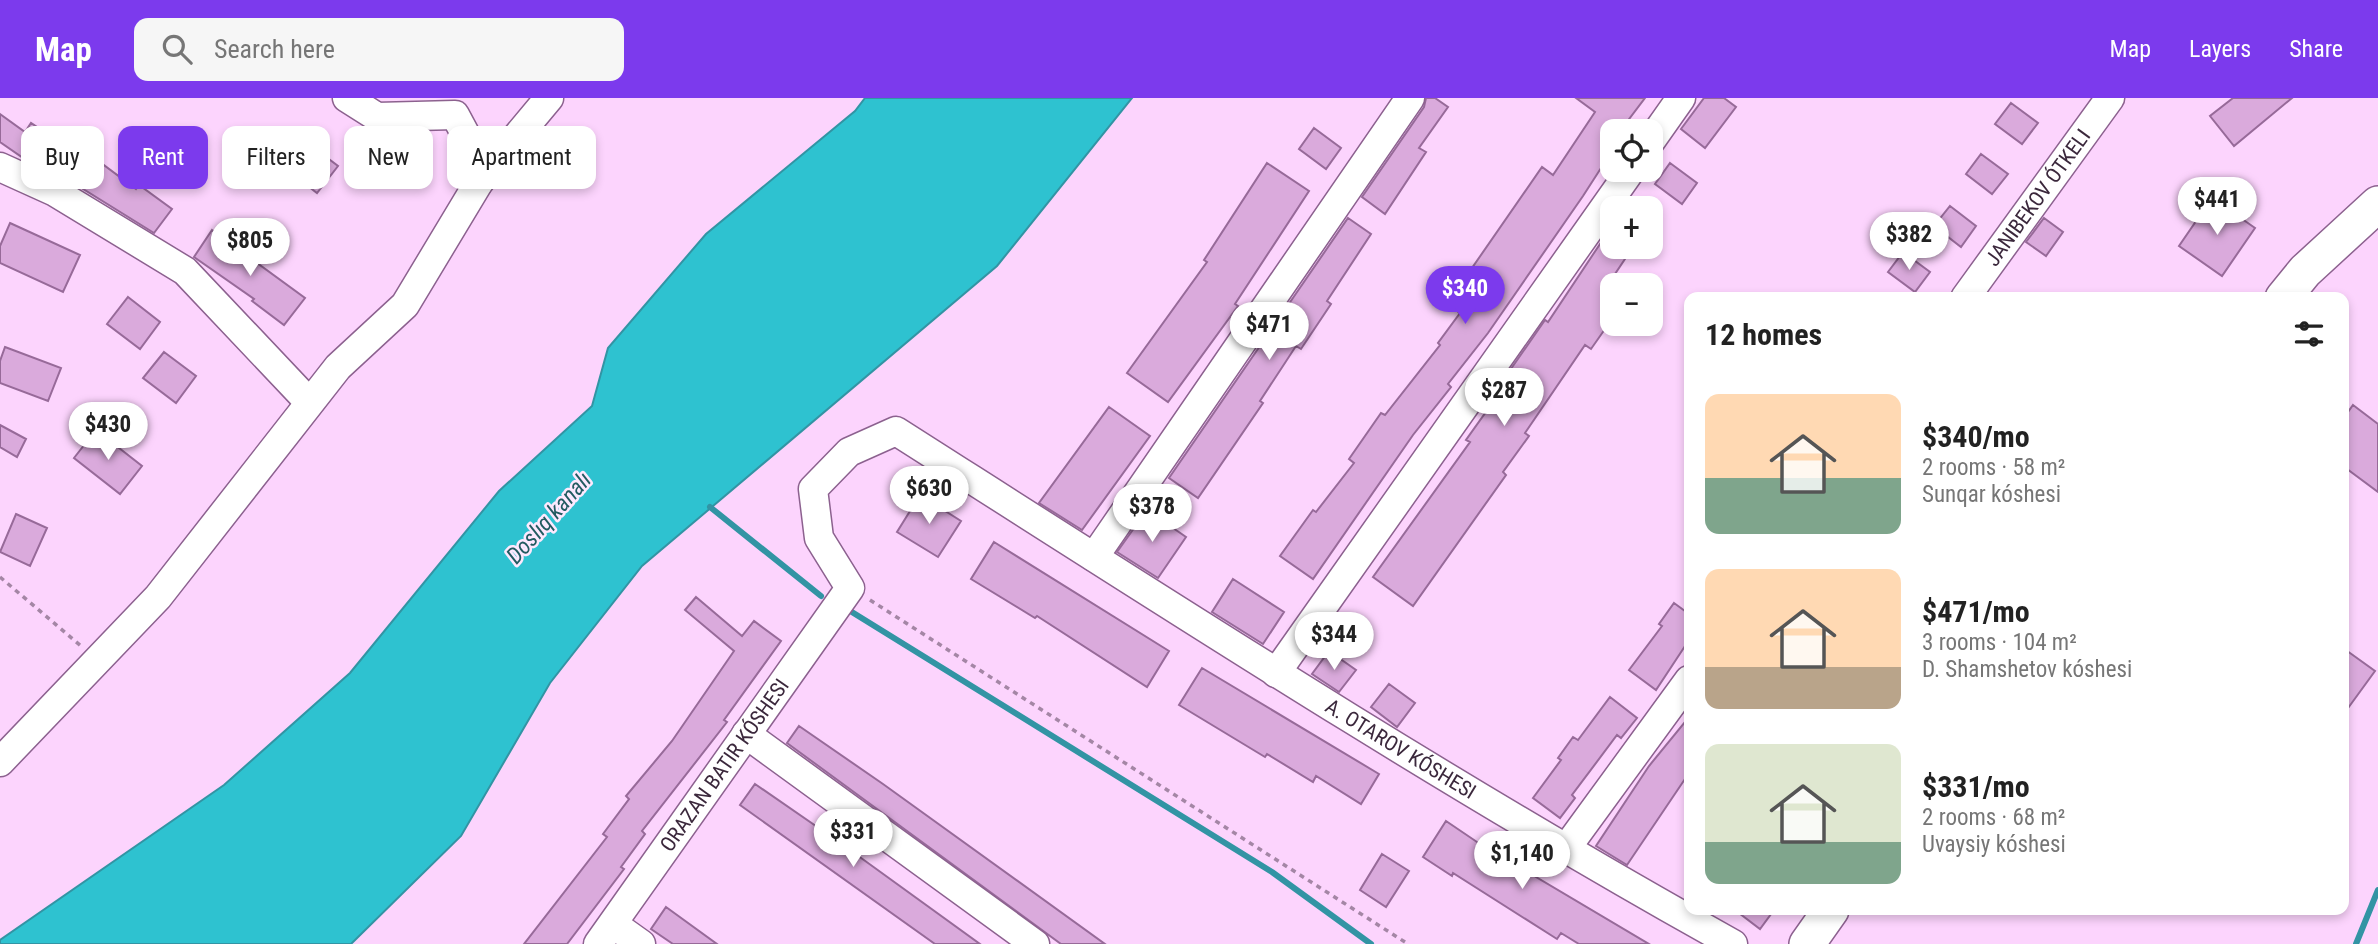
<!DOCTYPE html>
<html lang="en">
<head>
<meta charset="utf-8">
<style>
	body { margin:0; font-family:"Roboto Condensed",sans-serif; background:#f6f6f6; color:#222; height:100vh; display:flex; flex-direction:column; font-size:26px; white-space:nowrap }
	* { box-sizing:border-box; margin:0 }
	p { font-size:23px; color:#767676 }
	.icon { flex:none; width:38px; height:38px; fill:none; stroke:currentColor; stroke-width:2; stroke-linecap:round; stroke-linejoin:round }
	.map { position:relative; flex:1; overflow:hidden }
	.panel { position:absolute; left:1684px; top:194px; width:665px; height:623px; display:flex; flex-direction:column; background:#fff; border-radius:14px; box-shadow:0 4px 10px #0003 }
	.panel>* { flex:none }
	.guide { position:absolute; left:21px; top:28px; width:665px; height:63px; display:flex; gap:14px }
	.buttons { position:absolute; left:1600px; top:21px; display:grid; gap:14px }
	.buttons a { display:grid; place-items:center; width:63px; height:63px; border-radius:14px; background:#fff; box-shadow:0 4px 10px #0003; font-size:35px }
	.price { position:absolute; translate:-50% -60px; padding:0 16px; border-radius:24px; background:#fff; color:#222; font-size:23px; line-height:46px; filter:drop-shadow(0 2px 4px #0008) }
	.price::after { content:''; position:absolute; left:50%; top:42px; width:21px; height:16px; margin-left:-10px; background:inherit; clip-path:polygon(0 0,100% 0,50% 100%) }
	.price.current { background:#7c3aed; color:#fff }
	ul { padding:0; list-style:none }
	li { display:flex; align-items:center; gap:21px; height:175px; padding:0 21px }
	li span { display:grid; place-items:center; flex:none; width:196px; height:140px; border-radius:14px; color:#555 }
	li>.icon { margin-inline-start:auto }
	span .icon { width:84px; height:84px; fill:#fffc; stroke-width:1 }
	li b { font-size:30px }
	h2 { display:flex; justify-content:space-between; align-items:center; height:84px; padding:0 21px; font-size:30px }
	.pill { padding:0 24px; border-radius:14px; background:#fff; box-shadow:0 4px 10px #0003; font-size:24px; line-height:63px }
	.pill.current { background:#7c3aed; color:#fff }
	header { display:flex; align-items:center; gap:42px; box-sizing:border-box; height:98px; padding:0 35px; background:#7c3aed; color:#fff }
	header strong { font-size:33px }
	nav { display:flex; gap:38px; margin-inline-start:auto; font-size:24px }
	.search { width:490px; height:63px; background:#f6f6f6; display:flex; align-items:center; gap:18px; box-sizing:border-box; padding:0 24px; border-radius:14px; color:#767676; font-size:26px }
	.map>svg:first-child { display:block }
</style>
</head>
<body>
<header>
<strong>Map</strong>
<div class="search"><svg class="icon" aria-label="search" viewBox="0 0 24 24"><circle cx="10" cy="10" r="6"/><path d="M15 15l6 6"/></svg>Search here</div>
<nav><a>Map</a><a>Layers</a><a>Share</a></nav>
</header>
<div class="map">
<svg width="2378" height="846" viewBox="0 0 2378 846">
	<rect width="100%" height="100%" fill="#fcd4fd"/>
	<path fill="#2ec2d0" stroke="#3294a4" stroke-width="2" d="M865,0h267l-135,168 -355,300 -92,117 -89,153 -110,108h-351v-4l224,-155 126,-112 149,-182 93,-85 16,-58 98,-114 149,-123z"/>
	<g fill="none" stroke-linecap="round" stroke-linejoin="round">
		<path stroke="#3294a4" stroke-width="6" d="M710,409l111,89
			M847,511l425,263 99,72
			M2356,846l22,-54"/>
	</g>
	<path fill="#daaadc" stroke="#976a99" stroke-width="2" d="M1426,0h9l13,9 -29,41 7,4 -41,62 -23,-17 62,-90z
		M1576,0h69l-25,33h-8v20l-29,45 -95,137 -40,51 3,3 -38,48 -100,144 -33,-23 33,-46 3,2 38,-49 -5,-4 32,-46 4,2 55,-70 -2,-2 22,-30 -13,-9 95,-137 11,8 42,-63z
		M1704,0h20l12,9 -31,41 -24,-19z
		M2233,0h59l-58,48 -24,-30z
		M2011,5l27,20 -16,21 -27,-20z
		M0,16l25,18 6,-9 62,42 4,-5 39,29 3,-4 33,24 -18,24 -92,-57 -33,-14 -29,-20z
		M1314,30l27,20 -15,21 -27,-20z
		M305,43l33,25 -21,27 -32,-25z
		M1981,56l27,20 -16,20 -26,-20z
		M1267,65l42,28 -74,113 3,2 -70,96 -41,-29 80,-111 -3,-2z
		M1670,65l27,20 -15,21 -27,-20z
		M2212,100l43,30 -33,48 -43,-30z
		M1950,108l26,20 -15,21 -27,-21z
		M1348,120l23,16 -44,67 4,3 -30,45 -5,-3 -36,55 3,2 -65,95 -29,-20z
		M2044,120l19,14 -17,24 -20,-14z
		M10,125l70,32 -17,37 -63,-29v-17z
		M1612,128v21h21l-30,45 9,5v22l-21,30 -6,-4 -60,88 4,3 -26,36 3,3 -93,131 -40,-29 97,-135 -4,-2 27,-38 -3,-3 55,-79 3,2z
		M212,132l93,68 -21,27 -32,-24 2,-2 -60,-42z
		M1903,154l27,20 -15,20 -27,-20z
		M128,199l32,25 -20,27 -33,-25z
		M5,249l56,21 -13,33 -48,-18v-22z
		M164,254l32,24 -20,27 -33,-25z
		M2353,307l25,19v68l-35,-26v-47z
		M1109,309l41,29 -68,94 -43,-27z
		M0,327l26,14 -9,18 -17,-10z
		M96,332l46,36 -22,28 -46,-36z
		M920,397l41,26 -23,36 -41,-25z
		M1147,412l39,27 -28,41 -41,-26z
		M16,416l31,14 -17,38 -30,-14z
		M994,444l175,109 -22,36 -110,-71 -2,2 -64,-39z
		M1233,481l51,33 -21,32 -51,-32z
		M696,499l46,39 12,-15 27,20 -57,79 3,2 -85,109 3,3 -24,33 3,2 -57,75h-43l83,-107 -4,-3 26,-35 -3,-3 46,-55 62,-90 -49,-41z
		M1674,505l15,11v26l-33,50 -27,-20 33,-44 -3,-2z
		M2343,550l32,23 -32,44z
		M1329,553l27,19 -17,22 -27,-18z
		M1202,570l177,106 -18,30 -45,-28 -3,6 -46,-28 -2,3 -86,-52z
		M1389,586l26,19 -18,24 -26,-20z
		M1610,599l27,21 -16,20 -4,-3 -45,60 3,3 -15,20 -27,-20 28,-38 -3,-2 15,-21 5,3z
		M1689,619v56l-62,92 -31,-19 53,-80z
		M799,628l84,58 222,160h-44l-274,-201z
		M755,686l84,58 141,102h-45l-195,-139z
		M1446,723l31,21 172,102h-70l-18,-11 -4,6 -104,-66 -1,3 -29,-19z
		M1382,756l27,17 -23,36 -26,-17z
		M666,809l51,37h-44l-22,-15z
		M1735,812h39l-14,19z"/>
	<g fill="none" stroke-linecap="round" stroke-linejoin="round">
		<g stroke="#8c618f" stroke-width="31">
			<g id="minor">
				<path d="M347,0l30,19 78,-2 15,28 9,39"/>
				<path d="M1650,44l31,-44"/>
				<path d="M0,69l55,25 130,79 123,130"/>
				<path id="s1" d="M1965,200l145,-200"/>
				<path d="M1094,459l316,-459"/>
				<path d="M1276,575l355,-503"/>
				<path d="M746,636l289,210"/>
				<path d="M0,664l158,-165 180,-230 67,-62 74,-123 70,-84"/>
				<path d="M1565,752l124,-170"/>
				<path d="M613,826l28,20"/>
				<path id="s2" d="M598,846l252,-356 -31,-50 -6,-49 36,-37 47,-21c276,176 551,354 837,513"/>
			</g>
		</g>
		<g stroke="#8c618f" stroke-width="38">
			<path id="major" d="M2283,200l22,-27 73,-67
				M1807,846l24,-34"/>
		</g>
		<path stroke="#a486a5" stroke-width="3.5" stroke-dasharray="5 5" stroke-linecap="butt" d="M0,479l81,69
			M870,502l538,344"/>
		<use href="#minor" stroke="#fff" stroke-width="28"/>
		<use href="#major" stroke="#fff" stroke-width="35"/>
	</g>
	<g text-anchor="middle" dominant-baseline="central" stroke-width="5" stroke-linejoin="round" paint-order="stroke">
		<g font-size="21" fill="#3b283c" stroke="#fde9fe">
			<text stroke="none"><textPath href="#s1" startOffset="124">JANIBEKOV ÓTKELI</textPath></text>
			<text stroke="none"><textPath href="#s2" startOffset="1244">A. OTAROV KÓSHESI</textPath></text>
			<text stroke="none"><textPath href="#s2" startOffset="219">ORAZAN BATIR KÓSHESI</textPath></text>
		</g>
		<g font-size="23" font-style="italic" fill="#225b61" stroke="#fde9fe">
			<text transform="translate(549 420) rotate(-48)">Doslıq kanalı</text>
		</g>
	</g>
</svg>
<div class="buttons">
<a><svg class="icon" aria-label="locate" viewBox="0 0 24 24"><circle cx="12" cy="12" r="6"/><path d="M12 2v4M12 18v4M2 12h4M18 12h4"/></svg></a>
<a>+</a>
<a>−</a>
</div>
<b class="price" style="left:2217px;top:139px">$441</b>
<b class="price" style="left:1909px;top:174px">$382</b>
<b class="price" style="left:250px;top:180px">$805</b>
<b class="price current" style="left:1465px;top:228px">$340</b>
<b class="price" style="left:1269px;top:264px">$471</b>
<b class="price" style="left:1504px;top:330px">$287</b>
<b class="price" style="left:108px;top:364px">$430</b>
<b class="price" style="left:929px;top:428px">$630</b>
<b class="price" style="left:1152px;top:446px">$378</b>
<b class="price" style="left:1334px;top:574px">$344</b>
<b class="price" style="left:853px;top:771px">$331</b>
<b class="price" style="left:1522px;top:793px">$1,140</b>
<div class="guide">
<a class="pill">Buy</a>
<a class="pill current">Rent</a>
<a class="pill">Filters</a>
<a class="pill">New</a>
<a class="pill">Apartment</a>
</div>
<section class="panel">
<h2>12 homes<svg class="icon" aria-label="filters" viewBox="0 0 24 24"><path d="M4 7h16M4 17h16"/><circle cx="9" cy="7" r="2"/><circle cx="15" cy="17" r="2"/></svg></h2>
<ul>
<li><span style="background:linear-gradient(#ffd9b3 60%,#7fa58c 0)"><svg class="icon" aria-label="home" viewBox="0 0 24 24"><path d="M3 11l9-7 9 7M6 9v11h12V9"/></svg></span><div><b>$340/mo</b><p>2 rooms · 58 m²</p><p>Sunqar kóshesi</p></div></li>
<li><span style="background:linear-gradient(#ffd9b3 70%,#b9a48a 0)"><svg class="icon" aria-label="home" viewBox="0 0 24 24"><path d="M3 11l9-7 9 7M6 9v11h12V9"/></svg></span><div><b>$471/mo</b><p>3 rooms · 104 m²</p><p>D. Shamshetov kóshesi</p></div></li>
<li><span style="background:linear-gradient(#dfe7d0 70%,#7fa58c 0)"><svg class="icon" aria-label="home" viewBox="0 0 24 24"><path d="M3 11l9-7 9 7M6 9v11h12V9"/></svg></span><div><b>$331/mo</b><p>2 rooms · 68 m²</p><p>Uvaysiy kóshesi</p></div></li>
</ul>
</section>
</div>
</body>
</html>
